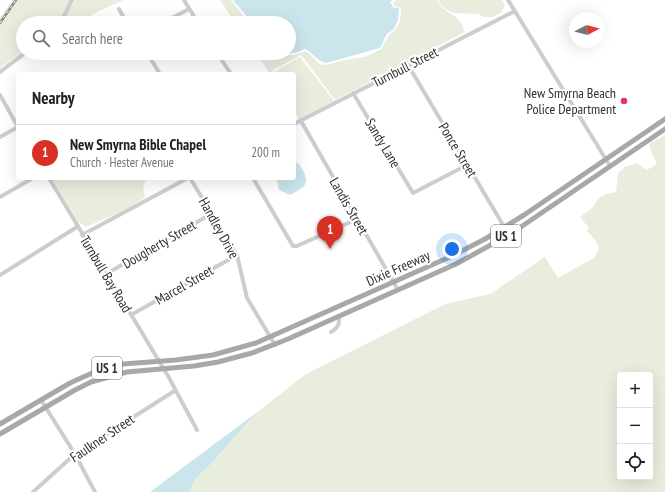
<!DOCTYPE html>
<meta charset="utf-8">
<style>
body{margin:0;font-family:"PT Sans Narrow",sans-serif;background:#f6f6f6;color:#202124}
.controls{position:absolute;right:12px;bottom:12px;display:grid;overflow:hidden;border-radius:4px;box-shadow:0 4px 16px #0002}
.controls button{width:36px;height:36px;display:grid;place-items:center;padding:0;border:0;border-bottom:1px solid #e0e0e0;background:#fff;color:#202124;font:20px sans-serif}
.compass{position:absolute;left:569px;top:12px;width:36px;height:36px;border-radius:50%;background:#fff;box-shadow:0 4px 16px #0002;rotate:83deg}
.you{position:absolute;left:452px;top:249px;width:14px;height:14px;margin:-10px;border:3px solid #fff;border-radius:50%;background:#1a73e8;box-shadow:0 0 0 6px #1a73e833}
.badge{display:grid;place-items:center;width:26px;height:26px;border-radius:50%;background:#d93025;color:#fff;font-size:13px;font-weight:700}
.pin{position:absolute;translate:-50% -33px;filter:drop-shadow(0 1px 2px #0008)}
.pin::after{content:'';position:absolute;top:21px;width:14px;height:12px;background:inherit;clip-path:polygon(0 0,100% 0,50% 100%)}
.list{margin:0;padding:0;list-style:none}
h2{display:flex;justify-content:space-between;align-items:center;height:52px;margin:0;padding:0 16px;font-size:17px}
h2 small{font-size:13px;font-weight:400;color:#757577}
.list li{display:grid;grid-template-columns:26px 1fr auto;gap:12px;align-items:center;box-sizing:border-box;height:56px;padding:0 16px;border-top:1px solid #e0e0e0}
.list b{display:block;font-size:15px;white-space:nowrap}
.list p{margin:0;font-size:13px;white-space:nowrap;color:#757577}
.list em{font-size:13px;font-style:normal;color:#757577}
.icon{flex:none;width:22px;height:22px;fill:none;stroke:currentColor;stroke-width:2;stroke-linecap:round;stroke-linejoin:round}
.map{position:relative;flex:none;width:665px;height:492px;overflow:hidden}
.search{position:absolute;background:#fff;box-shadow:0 4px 16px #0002;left:16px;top:16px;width:280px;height:44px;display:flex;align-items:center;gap:10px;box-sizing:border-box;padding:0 14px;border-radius:22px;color:#757577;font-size:15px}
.panel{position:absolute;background:#fff;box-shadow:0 4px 16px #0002;left:16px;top:72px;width:280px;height:108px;border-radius:4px}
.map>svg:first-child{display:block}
.green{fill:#e8edde;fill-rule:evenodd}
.water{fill:#cbe5ec}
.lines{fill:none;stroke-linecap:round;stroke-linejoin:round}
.minor{stroke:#cdcdcd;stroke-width:4}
.major{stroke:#a8a8a8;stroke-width:5}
.rail-casing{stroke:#858585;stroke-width:2.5}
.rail{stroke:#fff;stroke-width:1;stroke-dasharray:3;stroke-linecap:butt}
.poi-dot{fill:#e33660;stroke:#fff;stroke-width:1.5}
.labels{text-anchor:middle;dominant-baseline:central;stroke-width:4;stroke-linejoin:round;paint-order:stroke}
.shield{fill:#fff;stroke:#6e6e6e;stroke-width:1}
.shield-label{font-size:13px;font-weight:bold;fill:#303030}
.street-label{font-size:14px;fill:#303030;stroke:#fff}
.poi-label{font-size:14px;fill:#303030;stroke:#fff;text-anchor:end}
</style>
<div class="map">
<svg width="665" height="492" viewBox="0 0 665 492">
<rect width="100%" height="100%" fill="#fff"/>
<!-- green -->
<path class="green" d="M12,0H70L62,15L56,23H23V52L0,68V18Z
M75,0H124L99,11L78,23H62Z
M220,0H231L249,23H235Z
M396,0H502L505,5L501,13L493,17H483L479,14L453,13L443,7L438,0V2C448,17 458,11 465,32L335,100L301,55L273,70L272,72L273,74H270L256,53C272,53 289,60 305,51L310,54L319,64L326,65L344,60L365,57L381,49L389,35L396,29L400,21L401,8L395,7L393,3Z
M300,57L334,101L299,120L294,110V74H275L274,72Z
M665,135V492H190L195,479L210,465L256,413L306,374L445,304L490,294L545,257L558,278L594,258L599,248L596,241L587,231L589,228L580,217L592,208L598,199L606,194L616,192L618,173L625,167L637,163L647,170L657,164L651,151L649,144ZM620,375H650V477H620Z
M52,178H147L143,186L145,197C127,211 106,218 86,227L78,222Z"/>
<!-- water -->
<path class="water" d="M233,0H393L390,2L394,8H399L398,20L394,29L387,34L380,48L326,63C317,61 313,53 305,49C296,54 284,55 274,53H289V23H252Z
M294,163H298C311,181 309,186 290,195L279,190L277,178H294Z
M256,413L210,465L195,479L190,492H150Z"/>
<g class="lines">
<!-- minor -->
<path class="minor" d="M184,0L198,23
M508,0L610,166
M119,9L127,23
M59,23L64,16L72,0
M162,23L189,9
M147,53L160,74
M217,53L231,74
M408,65L509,235
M0,72L25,53
M353,93L413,193L467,165
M0,95L18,127
M301,121L398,290
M294,124L515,11
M0,137L18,127
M49,178L168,376L197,430
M190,178L237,255L247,298L275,345
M253,178L293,246H297L357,219
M0,197L33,178
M82,235L188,178
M106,274L213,213
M0,275L77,227
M131,315L237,255
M331,332C339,327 339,325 339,316
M41,400L75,454L95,492
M33,492L75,454L176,390"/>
<!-- major -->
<path class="major" d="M0,424L70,383L90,374L123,364L176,360L213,355L256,343L452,256L485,239L524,215L665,119
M0,434L75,390L91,382L127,372L194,366L218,362L252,353L288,339L456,264L509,235L665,129"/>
<defs>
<path id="rail" d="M0,23L16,0"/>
</defs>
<!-- rail casing -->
<use href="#rail" class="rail-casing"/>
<!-- rail -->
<use href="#rail" class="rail"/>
</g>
<!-- markers -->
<circle class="poi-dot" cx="624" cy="101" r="4"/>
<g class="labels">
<!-- shield labels -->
<g class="shield">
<rect x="491" y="225" width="30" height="22" rx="3"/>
<rect x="92" y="357" width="30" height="22" rx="3"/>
</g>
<g class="shield-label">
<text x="506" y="236">US 1</text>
<text x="107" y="368">US 1</text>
</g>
<!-- street labels -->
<g class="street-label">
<text transform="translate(405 67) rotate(-27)">Turnbull Street</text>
<text transform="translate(383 143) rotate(59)">Sandy Lane</text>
<text transform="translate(458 150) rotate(59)">Ponce Street</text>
<text transform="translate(349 206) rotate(60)">Landis Street</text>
<text transform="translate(219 228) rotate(61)">Handley Drive</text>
<text transform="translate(159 244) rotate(-30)">Dougherty Street</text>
<text transform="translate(398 268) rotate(-24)">Dixie Freeway</text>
<text transform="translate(106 274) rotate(59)">Turnbull Bay Road</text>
<text transform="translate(184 285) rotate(-30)">Marcel Street</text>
<text transform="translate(102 438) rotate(-34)">Faulkner Street</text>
</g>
<!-- poi labels -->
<g class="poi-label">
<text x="616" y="93">New Smyrna Beach<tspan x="616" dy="16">Police Department</tspan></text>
</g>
</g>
</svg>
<div class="controls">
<button>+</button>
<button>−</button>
<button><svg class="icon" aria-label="locate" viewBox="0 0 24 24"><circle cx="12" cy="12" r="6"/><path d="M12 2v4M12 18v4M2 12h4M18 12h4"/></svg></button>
</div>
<svg class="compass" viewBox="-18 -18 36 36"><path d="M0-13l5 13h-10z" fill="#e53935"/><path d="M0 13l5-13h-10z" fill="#757577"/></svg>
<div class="you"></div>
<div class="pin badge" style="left:330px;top:249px">1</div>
<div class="search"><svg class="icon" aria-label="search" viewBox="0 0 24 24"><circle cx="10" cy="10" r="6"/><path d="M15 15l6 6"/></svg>Search here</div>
<section class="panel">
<h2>Nearby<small></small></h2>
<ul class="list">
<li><span class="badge">1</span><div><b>New Smyrna Bible Chapel</b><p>Church · Hester Avenue</p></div><em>200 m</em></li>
</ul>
</section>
</div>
